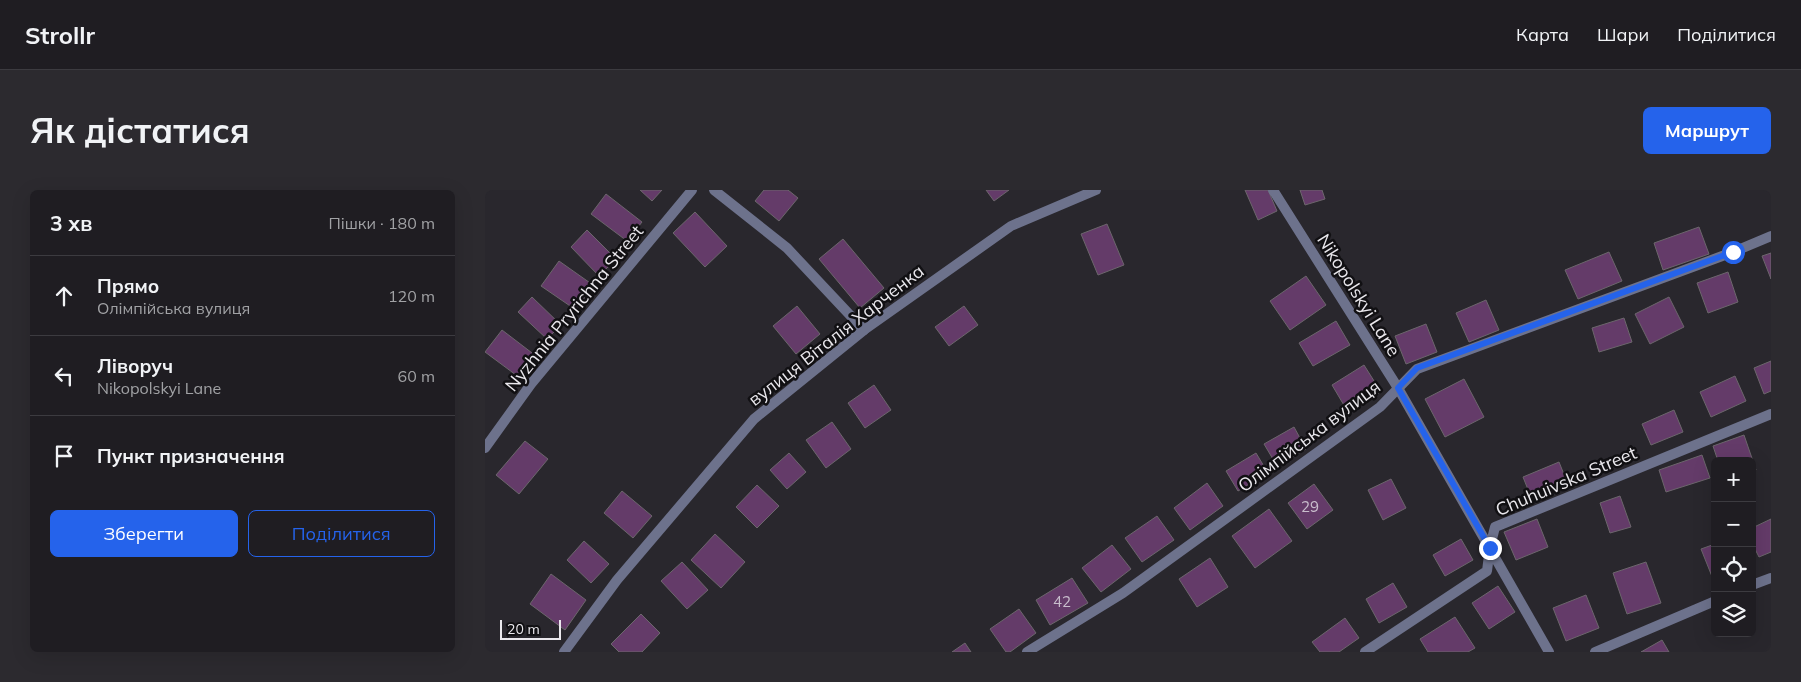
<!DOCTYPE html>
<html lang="uk">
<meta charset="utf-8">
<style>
body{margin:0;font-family:Mulish,sans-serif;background:#2c2a2f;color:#f1f3f6}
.controls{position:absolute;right:15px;bottom:15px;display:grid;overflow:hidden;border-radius:8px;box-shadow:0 5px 20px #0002}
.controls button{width:45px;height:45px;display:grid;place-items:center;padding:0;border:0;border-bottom:1px solid #3c3b40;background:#1f1d22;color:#f1f3f6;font:25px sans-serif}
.scale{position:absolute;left:15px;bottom:12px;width:61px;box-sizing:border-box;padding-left:5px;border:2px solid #eae8ed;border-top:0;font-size:14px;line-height:18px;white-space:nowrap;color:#eae8ed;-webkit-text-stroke:4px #111013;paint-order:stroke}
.stop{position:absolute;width:15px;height:15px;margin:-11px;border:4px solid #2563eb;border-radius:50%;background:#fff}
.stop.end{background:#2563eb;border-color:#fff;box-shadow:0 1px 5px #0008}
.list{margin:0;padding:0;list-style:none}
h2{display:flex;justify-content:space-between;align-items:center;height:65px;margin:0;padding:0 20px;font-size:21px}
h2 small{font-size:16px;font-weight:400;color:#a1a2a5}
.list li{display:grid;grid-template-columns:32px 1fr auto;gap:15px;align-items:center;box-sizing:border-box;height:80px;padding:0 20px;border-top:1px solid #3c3b40}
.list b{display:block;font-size:19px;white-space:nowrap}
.list p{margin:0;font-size:16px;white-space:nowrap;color:#a1a2a5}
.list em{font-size:16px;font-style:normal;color:#a1a2a5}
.actions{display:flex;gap:10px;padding:15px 20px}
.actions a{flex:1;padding:11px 0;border:1px solid #2563eb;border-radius:8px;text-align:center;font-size:18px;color:#2563eb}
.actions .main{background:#2563eb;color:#fff}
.icon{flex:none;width:28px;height:28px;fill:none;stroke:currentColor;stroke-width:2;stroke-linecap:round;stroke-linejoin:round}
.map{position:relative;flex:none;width:1286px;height:462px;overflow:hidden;border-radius:8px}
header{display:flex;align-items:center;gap:30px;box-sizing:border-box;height:70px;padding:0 25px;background:#1f1d22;border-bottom:1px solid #3c3b40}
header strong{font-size:24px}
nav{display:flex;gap:28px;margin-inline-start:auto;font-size:18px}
.intro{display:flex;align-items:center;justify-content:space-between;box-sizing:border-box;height:120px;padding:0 30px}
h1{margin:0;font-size:35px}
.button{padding:12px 22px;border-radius:8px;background:#2563eb;color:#fff;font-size:18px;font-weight:700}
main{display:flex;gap:30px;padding:0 30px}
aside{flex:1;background:#1f1d22;border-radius:8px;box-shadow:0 5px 20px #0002}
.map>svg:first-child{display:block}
.building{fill:#643b69;stroke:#6c666c}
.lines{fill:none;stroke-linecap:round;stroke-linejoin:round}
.minor{stroke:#6d728c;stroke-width:10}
.tertiary{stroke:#6d728c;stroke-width:10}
.route{stroke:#2563eb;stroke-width:6}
.labels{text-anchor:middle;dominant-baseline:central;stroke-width:5;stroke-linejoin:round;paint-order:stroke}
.number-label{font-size:15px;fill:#c8bdcc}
.street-label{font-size:18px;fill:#eae8ed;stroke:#111013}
</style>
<header>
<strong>Strollr</strong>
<nav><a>Карта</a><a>Шари</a><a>Поділитися</a></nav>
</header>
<div class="intro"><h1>Як дістатися</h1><a class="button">Маршрут</a></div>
<main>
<aside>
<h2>3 хв<small>Пішки · 180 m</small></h2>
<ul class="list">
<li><svg class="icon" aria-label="ahead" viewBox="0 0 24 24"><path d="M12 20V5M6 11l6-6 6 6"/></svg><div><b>Прямо</b><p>Олімпійська вулиця</p></div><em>120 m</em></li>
<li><svg class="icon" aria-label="left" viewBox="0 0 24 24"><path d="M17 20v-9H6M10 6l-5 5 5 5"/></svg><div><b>Ліворуч</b><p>Nikopolskyi Lane</p></div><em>60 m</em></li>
<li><svg class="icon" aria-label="arrive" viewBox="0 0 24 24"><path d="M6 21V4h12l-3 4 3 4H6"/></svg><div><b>Пункт призначення</b></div></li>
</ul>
<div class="actions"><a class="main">Зберегти</a><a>Поділитися</a></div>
</aside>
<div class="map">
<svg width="1286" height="462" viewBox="0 0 1286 462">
<rect width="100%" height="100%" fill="#29272d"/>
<!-- building -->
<path class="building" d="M155,0H177L167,11Z
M279,0H303L313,8L294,31L270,11Z
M501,0H524L509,11Z
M760,0H783L792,21L773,30Z
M815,0H837L840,9L820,15Z
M121,4L157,32L142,51L106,24Z
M210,22L242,56L220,77L188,43Z
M622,34L639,75L613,85L596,44Z
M1214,37L1224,64L1178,80L1169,53Z
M102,40L131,69L114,86L86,57Z
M358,49L399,98L375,118L334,69Z
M1124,62L1137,91L1093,109L1080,80Z
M1286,63V89L1277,66Z
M74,71L108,95L91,120L56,96Z
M1243,82L1253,112L1223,123L1212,93Z
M821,86L841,115L805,140L785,111Z
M47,107L76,135L62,149L33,122Z
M1184,107L1199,137L1165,154L1150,124Z
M1001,110L1014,140L984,152L971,123Z
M312,116L335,144L311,164L288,136Z
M479,116L493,135L464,156L450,137Z
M1139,128L1147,152L1114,162L1107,138Z
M851,131L865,155L828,176L814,153Z
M941,134L952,162L921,174L910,146Z
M17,140L51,166L35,188L0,162Z
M1286,171V201L1279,204L1269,178Z
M879,175L896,202L863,222L847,195Z
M1250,186L1261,211L1226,227L1215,202Z
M979,189L999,227L960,247L940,209Z
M389,195L406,220L380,238L363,213Z
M1189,220L1198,242L1166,255L1157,234Z
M347,232L366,259L341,278L321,250Z
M809,237L821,259L792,276L779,254Z
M1259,245L1271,280L1267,282V271H1233L1228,256Z
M40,251L63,269L34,304L11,285Z
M304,263L321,282L302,299L285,280Z
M771,263L783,283L753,301L741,281Z
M1217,265L1225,288L1181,302L1174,280Z
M1074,272L1082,292L1046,307L1038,287Z
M906,289L921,318L898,330L883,300Z
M722,293L738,316L705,340L689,318Z
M829,294L848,320L822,339L803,313Z
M272,295L294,316L272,338L251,317Z
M137,301L167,326L148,348L119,323Z
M1135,306L1146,337L1125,343L1115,313Z
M784,319L807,351L770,378L747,346Z
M672,326L689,350L657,372L640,348Z
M1052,329L1063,357L1031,370L1019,342Z
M1286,329V362L1274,367L1267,353V338Z
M230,344L260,372L236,398L206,370Z
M976,349L988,370L960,386L948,365Z
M99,351L124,374L106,393L82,370Z
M1230,354V388L1228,389L1216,359Z
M627,355L646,379L616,402L597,378Z
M725,368L743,397L712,417L694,389Z
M197,372L223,400L202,419L176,391Z
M1161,372L1176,413L1142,424L1128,383Z
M66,384L101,410L80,440L45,414Z
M587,388L603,413L565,435L551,410Z
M908,393L922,417L894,433L881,409Z
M1013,396L1030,422L1004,439L987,413Z
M1101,405L1114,438L1081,451L1068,418Z
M534,419L551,443L525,462H521L505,439Z
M156,424L175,443L157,462H134L126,454Z
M970,427L990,458L983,462H943L935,449Z
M860,428L874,448L854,462H835L827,452Z
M1177,450L1184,462H1156Z
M480,453L486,462H467Z"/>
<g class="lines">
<!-- minor -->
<path class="minor" d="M229,0L302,58L379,140
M788,0L913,198L1064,462
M0,258L46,194L207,0
M1267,395L1286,388
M542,462L638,403L895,217L932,179L1248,62L1286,46
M880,462L1002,381L1005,357L1010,337L1286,224
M1110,462L1230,411"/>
<!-- tertiary -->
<path class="tertiary" d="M79,462L132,390L269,229L379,140L526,36L611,0"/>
</g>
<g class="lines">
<!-- route -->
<path class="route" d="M1005,358L913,198L932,178L1248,62"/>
</g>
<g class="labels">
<!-- number labels -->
<g class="number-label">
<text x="825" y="316">29</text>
<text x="577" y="411">42</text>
</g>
<!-- street labels -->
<g class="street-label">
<text transform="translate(874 105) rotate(58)">Nikopolskyi Lane</text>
<text transform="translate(89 118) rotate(-51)">Nyzhnia Pryrichna Street</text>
<text transform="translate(351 145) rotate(-38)">вулиця Віталія Харченка</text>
<text transform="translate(824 246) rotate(-37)">Олімпійська вулиця</text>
<text transform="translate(1081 291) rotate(-23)">Chuhuivska Street</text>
</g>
</g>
</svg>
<div class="controls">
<button>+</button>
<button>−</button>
<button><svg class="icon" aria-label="locate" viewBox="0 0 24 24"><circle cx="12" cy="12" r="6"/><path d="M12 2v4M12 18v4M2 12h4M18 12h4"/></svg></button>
<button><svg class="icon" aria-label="layers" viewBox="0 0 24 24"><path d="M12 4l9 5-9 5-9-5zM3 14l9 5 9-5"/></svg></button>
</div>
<div class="scale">20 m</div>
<div class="stop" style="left:1248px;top:62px"></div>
<div class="stop end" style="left:1005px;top:358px"></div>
</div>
</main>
